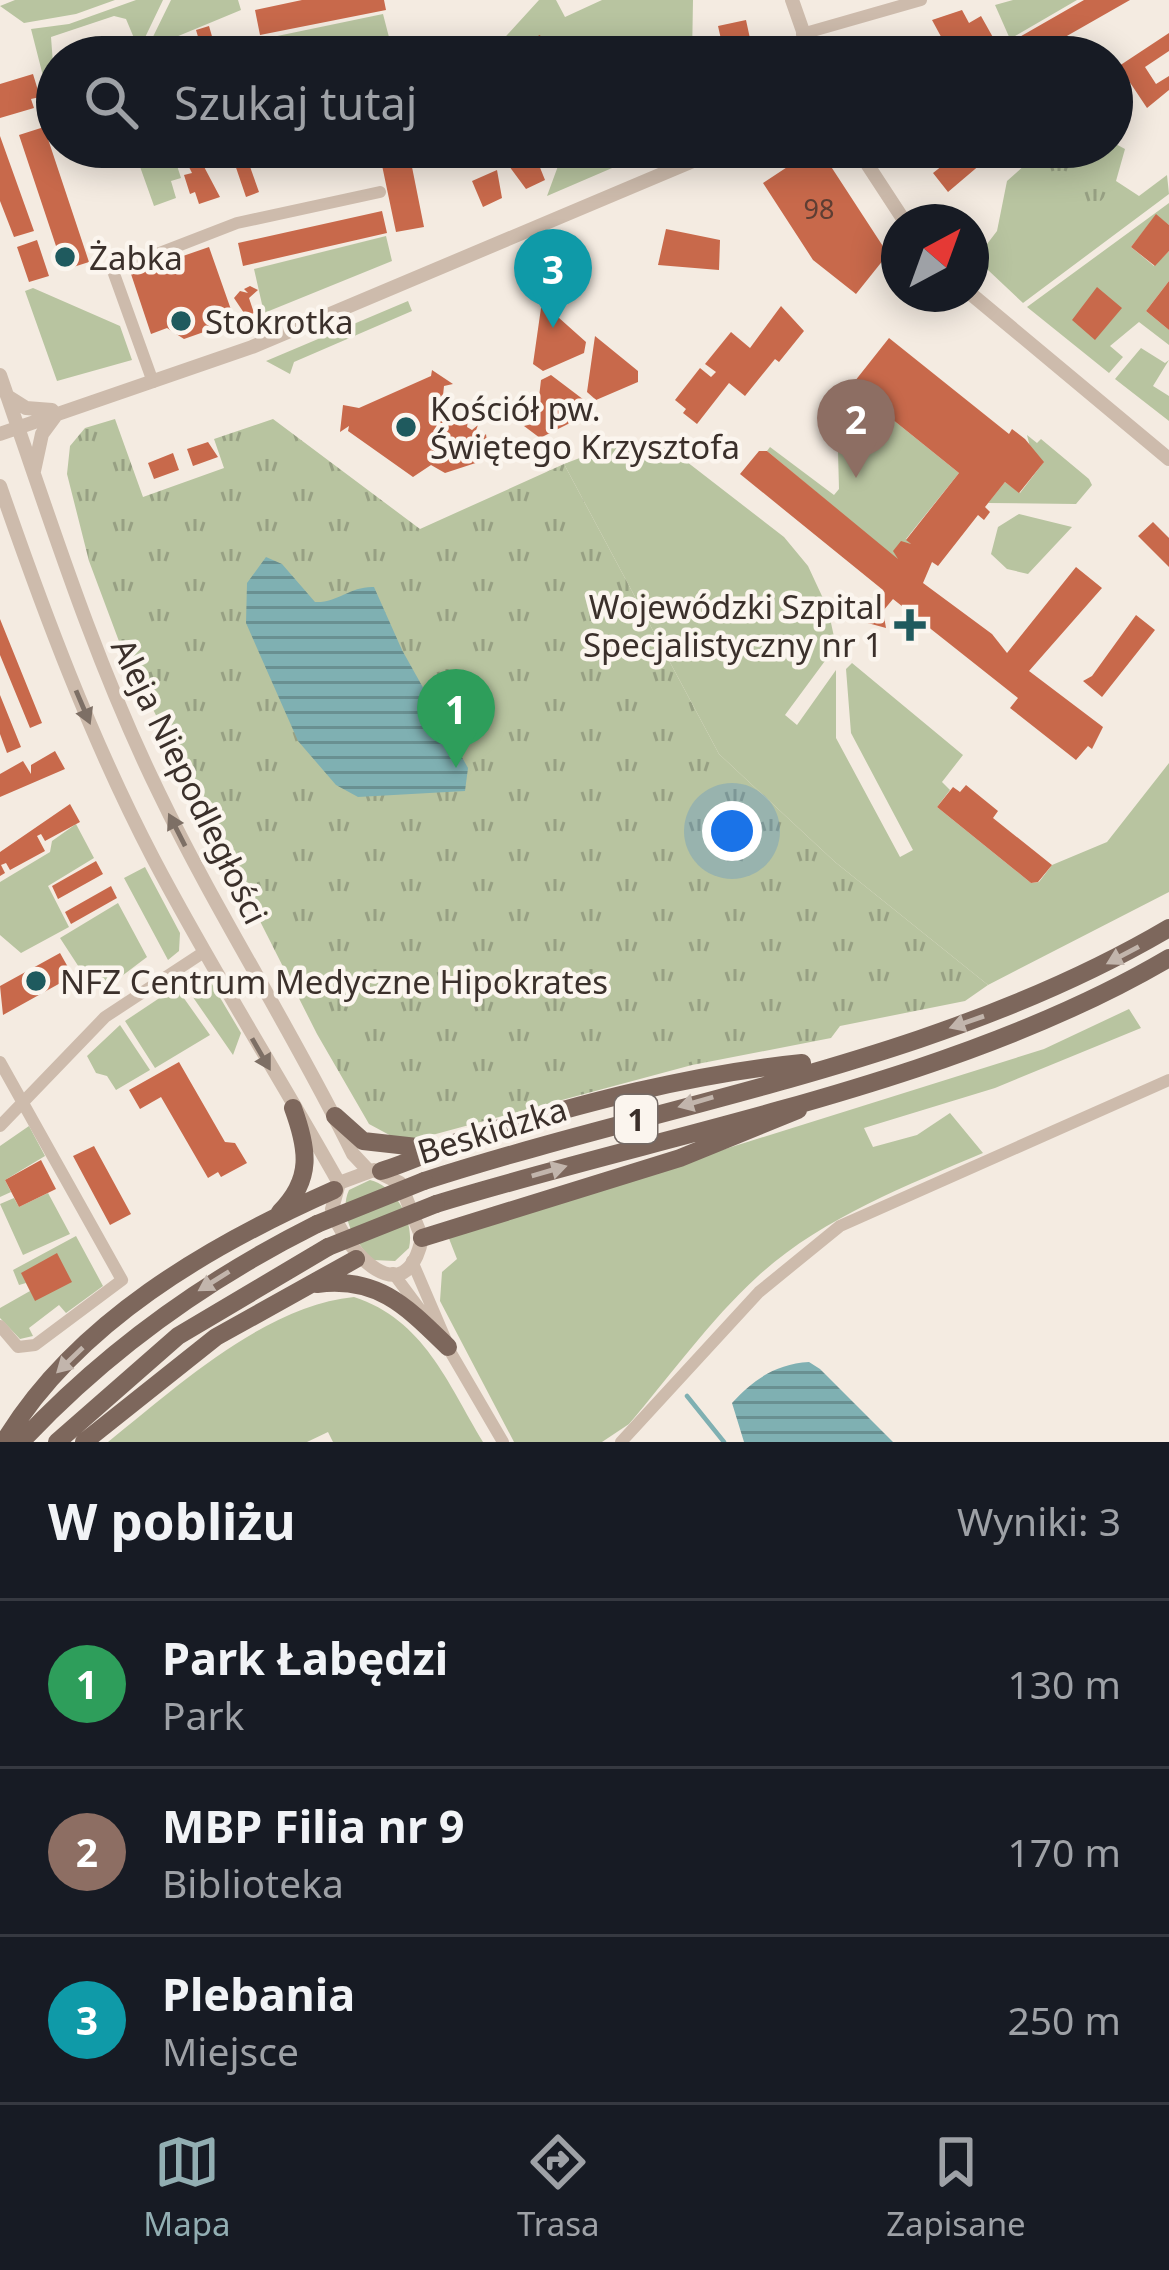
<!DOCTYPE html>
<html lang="pl">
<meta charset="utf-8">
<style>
body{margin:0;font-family:"Noto Sans",sans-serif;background:#20242c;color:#f1f3f6}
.compass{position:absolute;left:881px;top:204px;width:108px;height:108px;border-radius:50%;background:#171b24;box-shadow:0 6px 30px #0003;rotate:41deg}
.you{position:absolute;left:732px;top:831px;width:42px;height:42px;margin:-30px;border:9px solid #fff;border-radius:50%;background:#1a73e8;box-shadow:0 0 0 18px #1a73e833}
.badge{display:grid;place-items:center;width:78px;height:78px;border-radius:50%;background:#92aeb2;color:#fff;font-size:39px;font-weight:700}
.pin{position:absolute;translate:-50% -99px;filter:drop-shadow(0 3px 6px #0008)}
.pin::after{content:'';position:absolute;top:63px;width:42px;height:36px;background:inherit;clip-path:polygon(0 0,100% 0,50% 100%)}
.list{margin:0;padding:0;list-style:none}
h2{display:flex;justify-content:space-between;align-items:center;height:156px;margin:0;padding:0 48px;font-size:51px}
h2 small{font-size:39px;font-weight:400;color:#9ea1a6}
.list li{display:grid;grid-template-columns:78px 1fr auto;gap:36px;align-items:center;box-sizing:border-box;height:168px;padding:0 48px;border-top:3px solid #363941}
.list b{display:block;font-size:45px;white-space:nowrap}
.list p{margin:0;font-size:39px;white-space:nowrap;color:#9ea1a6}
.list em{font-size:39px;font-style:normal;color:#9ea1a6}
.icon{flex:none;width:66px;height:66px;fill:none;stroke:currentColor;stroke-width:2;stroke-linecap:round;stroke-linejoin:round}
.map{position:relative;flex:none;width:1169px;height:1442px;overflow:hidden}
.search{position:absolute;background:#171b24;box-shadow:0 6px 30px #0003;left:36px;right:36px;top:36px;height:132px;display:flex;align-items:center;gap:30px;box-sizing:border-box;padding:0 42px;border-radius:66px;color:#9ea1a6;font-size:45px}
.sheet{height:660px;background:#171b24}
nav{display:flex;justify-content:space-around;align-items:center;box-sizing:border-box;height:168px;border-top:3px solid #363941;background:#171b24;font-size:33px;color:#9ea1a6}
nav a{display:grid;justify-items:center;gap:6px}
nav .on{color:#92aeb2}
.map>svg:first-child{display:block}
.green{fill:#b8c4a0}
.park{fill:url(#park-tufts)}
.water{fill:url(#water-rules)}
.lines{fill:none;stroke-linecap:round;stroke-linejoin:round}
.stream{stroke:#7fb0b2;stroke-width:4.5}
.building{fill:#c8694b}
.minor{stroke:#cdbbac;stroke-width:12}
.tertiary{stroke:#cdbbac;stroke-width:14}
.primary{stroke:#7d675c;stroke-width:18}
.primary-bridge{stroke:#7d675c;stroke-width:18}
.oneway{fill:#7d6f65}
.oneway2{fill:#c2b5ac}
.poi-dot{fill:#1f5a5e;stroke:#fbf5ee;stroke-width:4.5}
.labels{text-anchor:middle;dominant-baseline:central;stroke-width:9;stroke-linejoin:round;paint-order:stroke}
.number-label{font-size:27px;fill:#5e3e33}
.shield{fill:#fbf5ee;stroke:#756b66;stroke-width:3}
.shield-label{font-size:30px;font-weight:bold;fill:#3b302b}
.poi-label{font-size:33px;fill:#3b302b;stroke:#fbf5ee;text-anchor:start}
.street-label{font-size:33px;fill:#3b302b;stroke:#fbf5ee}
</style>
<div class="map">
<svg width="1169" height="1442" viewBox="0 0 1169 1442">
<defs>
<pattern id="park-tufts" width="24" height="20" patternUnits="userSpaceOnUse" patternTransform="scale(3)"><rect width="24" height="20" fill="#b8c4a0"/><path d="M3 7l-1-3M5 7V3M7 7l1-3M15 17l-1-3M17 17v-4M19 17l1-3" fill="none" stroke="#97a083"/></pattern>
<pattern id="water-rules" width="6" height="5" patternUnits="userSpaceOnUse" patternTransform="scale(3)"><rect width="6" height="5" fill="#7fb0b2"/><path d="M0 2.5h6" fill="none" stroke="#699091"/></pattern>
</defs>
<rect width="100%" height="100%" fill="#f4ebe1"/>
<!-- green -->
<path class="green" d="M15,0H115L76,14L24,23L0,6Z
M136,0H163L139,50L126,19L114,16L51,37L54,77L44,80L31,29L69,24Z
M171,0H238L241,10L147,49Z
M539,0H556L565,17L602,0H693L692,57H681L679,50L662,57H487Z
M1013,0H1077L1010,39L995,5Z
M383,14L391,45L383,47L378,36L262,57L258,40Z
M1112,142L1125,149L1116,181L1139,196L1167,175L1169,194L1023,303L971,254V242L984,248L997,231L1007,181L1045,147H1112Z
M133,147H171L181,178L171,181L176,198L154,206Z
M565,147H661L547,196Z
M1169,203V225L1156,215L1131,247L1154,266L1169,251V281L1146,311L1169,330V345L1139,322L1110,346L1123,357L1109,373L1027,307Z
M386,236L392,261L264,313L254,269Z
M33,288L120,326L132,360L57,381L25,291Z
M408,301L412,311L294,362L290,374L266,361Z
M1141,348L1165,363L1169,360L1153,386L1169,396V421L1115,379Z
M851,386L959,473L906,539L911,544L901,563L767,451L770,447L834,495L839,489L837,414Z
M1027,435L1037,443L1041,439L1089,479L1092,485L1076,504L988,503L1005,482L1020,493L1043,463L1031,451Z
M619,443L669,448L784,537L808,566L828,609L836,646L785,715L797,725L836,670V738L900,857L913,850L851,733L846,669L852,663L963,755L942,782L950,790L937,807L1031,883L1039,882L1052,865L1107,842L1169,763V892L988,985L835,862L719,754L564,464Z
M1019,514L1072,527L1028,574L1007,569L991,554L998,527Z
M76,824L94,858L48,886L69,927L21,953L0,935V882L50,852L52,841Z
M145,867L180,933L179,951L168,960L124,878Z
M118,903L147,957L110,985L88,981L60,938Z
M193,974L209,979L241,1033L233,1055L179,977Z
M176,987L210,1035L155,1068L125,1021Z
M1129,1009L1141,1028L995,1088L864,1128L873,1147L917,1135L950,1113L983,1153C905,1186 820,1219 757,1277C710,1320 670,1376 629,1424L602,1442H514L440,1301L442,1272L457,1259L448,1236L1044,1049Z
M120,1025L150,1070L116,1090L107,1076L96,1073L87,1056Z
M29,1126L45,1156L5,1180L11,1192L0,1197V1146Z
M370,1180C396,1186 415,1222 409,1248L395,1261L373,1260C355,1243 338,1214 349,1190Z
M48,1193L70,1234L23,1255L0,1204L14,1198L19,1207Z
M76,1236L103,1286L66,1313L59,1305L29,1328L33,1336L20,1339L0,1318V1308L30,1291L26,1283L19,1285L13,1270Z
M354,1297C424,1320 447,1382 483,1442H333L328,1432L307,1442H108C175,1388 266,1305 354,1297Z"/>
<!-- park -->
<path class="park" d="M1060,150L1109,191L1084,222L1034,181Z
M115,419L143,497L224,468L214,439L273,419L420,529L564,464L719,754L835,862L988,985L965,1001L840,1026L831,1038L692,1065L421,1138H395L369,1124L317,1034L120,644L89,561L67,474L70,446L85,428Z"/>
<!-- water -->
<path class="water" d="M266,557L282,564L315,602C338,603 350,586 374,587L402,650L468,768L465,791L358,797L336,785L298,741L246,623L247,583Z
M809,1362L820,1369L893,1442H744L732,1403C754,1379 776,1364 809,1362Z"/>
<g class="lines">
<!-- stream -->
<path class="stream" d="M687,1396L724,1442"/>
</g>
<!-- building -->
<path class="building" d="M302,0H384L386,10L260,35L255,10Z
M1084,0H1130L1030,57H1019L1011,42Z
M962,10L969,23L981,16L1004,57H952L932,20Z
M746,20L754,57H725L718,26Z
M209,26L218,57H204L196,30Z
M1169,33V51L1145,67L1156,84L1169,76V90L1147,108L1119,66Z
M540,35L550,57H505L503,52Z
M33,74L40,97L31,99L34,108L0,118V84Z
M44,127L89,262L64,270L19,135Z
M0,136L34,231L14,237L0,201Z
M179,147H213L203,151L206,159L201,161L220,197L199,204L195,192L190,194L184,175L192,173Z
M229,147H243L259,192L246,197Z
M408,147L424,227L396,232L379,151Z
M966,147H1001L948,192L933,173Z
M810,152L830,165L888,254L856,294L813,260L763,183Z
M535,155L545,180L526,189L509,166Z
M497,170L502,198L483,207L472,181Z
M382,211L387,233L243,266L238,243Z
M1156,214L1169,225V251L1155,266L1131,247Z
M666,229L720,240L719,270L658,265Z
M37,240L49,276L29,282L17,247Z
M209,247L235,321L184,339L167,328L151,334L131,274Z
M1169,281V330L1146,311Z
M250,286L258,290L249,298L254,313L246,316L234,298L240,291L248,293L244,289Z
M1097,287L1122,308L1095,340L1072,320Z
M781,306L804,331L779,362L775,359L745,396L729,383L697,424L683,413L686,409L675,400L700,368L711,377L716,372L705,364L731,332L750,348Z
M541,308L549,309L586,342L584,353L543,371L533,364Z
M595,336L638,371V382L596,400L587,392Z
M889,338L1009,434L1012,429L1025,439L1044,462L1019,493L1005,482L985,507L990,512L984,520L978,515L938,566L932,562L923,583L992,634L1007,653L1076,567L1102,588L1029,671L1103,727L1092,749L1088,746L1076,760L1010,708L1018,698L893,599L883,611L886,628L864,622L857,603L873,602L883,590L740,474L759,451H767L898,559L893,551L901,541L911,544L906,540L959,473L851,386Z
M432,370L453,384L444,386L442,405L453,416L458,409L457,420L465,413L459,426L469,415L467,427L472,430L478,425L475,433L482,438L486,434L487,442L497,438L501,446L494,457L445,473L431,465L413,477L348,431L349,426L340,432L343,405L359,408L431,376Z
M551,375L588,403V414L540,438L524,426L536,423L541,380Z
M208,442L218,457L193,466L187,449Z
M173,453L179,470L154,479L148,463Z
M1153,522L1169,538V567L1138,536Z
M1136,615L1155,630L1102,697L1083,681L1092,676Z
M0,619L42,723L30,728L0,655Z
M0,695L21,747L7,753L0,734Z
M55,751L65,769L0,797V774L23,761L31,774V765Z
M966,785L998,811L993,818L1052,865L1038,882L1031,883L937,807L953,787L960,792Z
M70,804L80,822L45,841L41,834L37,836L45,851L10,870L6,863L1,865L5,873L0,876V852Z
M96,861L103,874L58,899L52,886Z
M111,886L117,898L71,924L65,912Z
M60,953L73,976L3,1015L0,986Z
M179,1062L225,1142L235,1143L247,1163L221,1177L218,1172L208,1178L161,1097L140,1109L129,1090Z
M94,1146L131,1214L110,1225L73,1156Z
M41,1160L56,1189L19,1207L5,1180Z
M57,1253L72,1282L35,1301L21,1273Z"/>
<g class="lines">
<!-- minor -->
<path class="minor" d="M802,34L921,0
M153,382L113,271L237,223L380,192
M0,1062L122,1280L35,1345L18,1347L0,1326
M0,1126L105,1017L204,952
M412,1261L448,1345
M393,1273L428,1320
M444,1341L503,1442
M621,1442L759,1292L840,1226L1169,1080"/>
<!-- tertiary -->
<path class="tertiary" d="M792,0L812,57
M856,147L905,222
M971,294L1169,459
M0,375C49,516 93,658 159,793C218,916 293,1031 353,1154L368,1170
M7,396L26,408L52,410
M0,434L252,347L726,147
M34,471L42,434L56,415
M0,486C44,613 91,739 153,858C211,969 278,1074 339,1183
M374,1170L400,1183L422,1238C406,1315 346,1254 332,1209L339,1183Z"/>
<!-- primary -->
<path class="primary" d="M335,1116L363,1141L426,1148
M381,1171C414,1161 444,1145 477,1135C583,1103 691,1074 802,1063
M424,1181C672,1101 942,1062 1169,928
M436,1204C674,1131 955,1084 1169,958
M280,1212C313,1179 308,1149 293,1108
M422,1238L680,1158L798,1110
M317,1284C378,1276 407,1307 448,1347
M4,1442C76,1322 210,1245 334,1190
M21,1442C106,1351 205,1280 317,1224
M57,1442L178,1336L328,1247
M84,1442L216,1337L356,1259"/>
<!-- primary-bridge -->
<path class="primary-bridge" d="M317,1224L424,1181
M328,1247L436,1204"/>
</g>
<!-- one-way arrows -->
<defs><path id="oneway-solid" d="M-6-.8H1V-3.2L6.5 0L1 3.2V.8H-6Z" transform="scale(3)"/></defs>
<g class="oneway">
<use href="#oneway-solid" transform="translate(83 707) rotate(67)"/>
<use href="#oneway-solid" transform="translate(177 830) rotate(-117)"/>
<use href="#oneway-solid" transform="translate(261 1054) rotate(60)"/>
</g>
<g class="oneway2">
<use href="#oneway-solid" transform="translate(1123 955) rotate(152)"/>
<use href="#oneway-solid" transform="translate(967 1022) rotate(161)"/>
<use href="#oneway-solid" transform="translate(696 1102) rotate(164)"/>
<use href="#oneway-solid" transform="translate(549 1171) rotate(-16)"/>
<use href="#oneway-solid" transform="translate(214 1281) rotate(148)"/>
<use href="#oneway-solid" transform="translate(70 1360) rotate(136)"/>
</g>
<!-- markers -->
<g class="poi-dot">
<circle cx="65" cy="257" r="12"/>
<circle cx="181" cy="321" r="12"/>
<circle cx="406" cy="427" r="12"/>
<path d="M904 607h12v12h12v12h-12v12h-12v-12h-12v-12h12z"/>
<circle cx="36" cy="981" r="12"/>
</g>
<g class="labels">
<!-- number labels -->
<g class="number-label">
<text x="819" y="208">98</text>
</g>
<!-- shield labels -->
<rect class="shield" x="615" y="1095" width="42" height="48" rx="9"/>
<g class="shield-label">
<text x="636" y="1119">1</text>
</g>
<!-- poi labels -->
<g class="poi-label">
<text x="89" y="257">Żabka</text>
<text x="205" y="321">Stokrotka</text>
<text x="430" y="408">Kościół pw.<tspan x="430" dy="38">Świętego Krzysztofa</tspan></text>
<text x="883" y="606" text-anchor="end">Wojewódzki Szpital<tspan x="883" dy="38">Specjalistyczny nr 1</tspan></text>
<text x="60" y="981">NFZ Centrum Medyczne Hipokrates</text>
</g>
<!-- street labels -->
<g class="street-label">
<text transform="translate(190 781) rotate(64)">Aleja Niepodległości</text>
<text transform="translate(492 1130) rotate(-17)">Beskidzka</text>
</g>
</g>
</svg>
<svg class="compass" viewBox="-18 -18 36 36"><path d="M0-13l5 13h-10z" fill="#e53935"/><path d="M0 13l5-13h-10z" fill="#9ea1a6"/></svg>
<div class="you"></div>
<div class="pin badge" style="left:456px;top:768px;background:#2e9e5b">1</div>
<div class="pin badge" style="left:856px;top:478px;background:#8d6e63">2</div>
<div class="pin badge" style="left:553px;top:328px;background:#0f9aa8">3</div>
<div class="search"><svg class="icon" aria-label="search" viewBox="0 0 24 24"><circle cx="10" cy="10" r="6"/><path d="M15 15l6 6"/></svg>Szukaj tutaj</div>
</div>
<section class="sheet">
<h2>W pobliżu<small>Wyniki: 3</small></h2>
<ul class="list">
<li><span class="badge" style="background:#2e9e5b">1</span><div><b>Park Łabędzi</b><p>Park</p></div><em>130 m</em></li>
<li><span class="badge" style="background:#8d6e63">2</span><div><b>MBP Filia nr 9</b><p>Biblioteka</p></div><em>170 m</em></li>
<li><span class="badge" style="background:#0f9aa8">3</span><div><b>Plebania</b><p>Miejsce</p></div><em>250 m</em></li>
</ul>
</section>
<nav>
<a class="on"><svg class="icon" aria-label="map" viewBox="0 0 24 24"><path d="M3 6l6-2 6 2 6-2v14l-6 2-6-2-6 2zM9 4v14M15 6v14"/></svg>Mapa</a>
<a><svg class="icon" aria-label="directions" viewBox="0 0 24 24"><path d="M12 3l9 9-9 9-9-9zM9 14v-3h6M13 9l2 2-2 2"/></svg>Trasa</a>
<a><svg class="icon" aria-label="saved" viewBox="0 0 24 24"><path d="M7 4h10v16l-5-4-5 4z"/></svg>Zapisane</a>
</nav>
